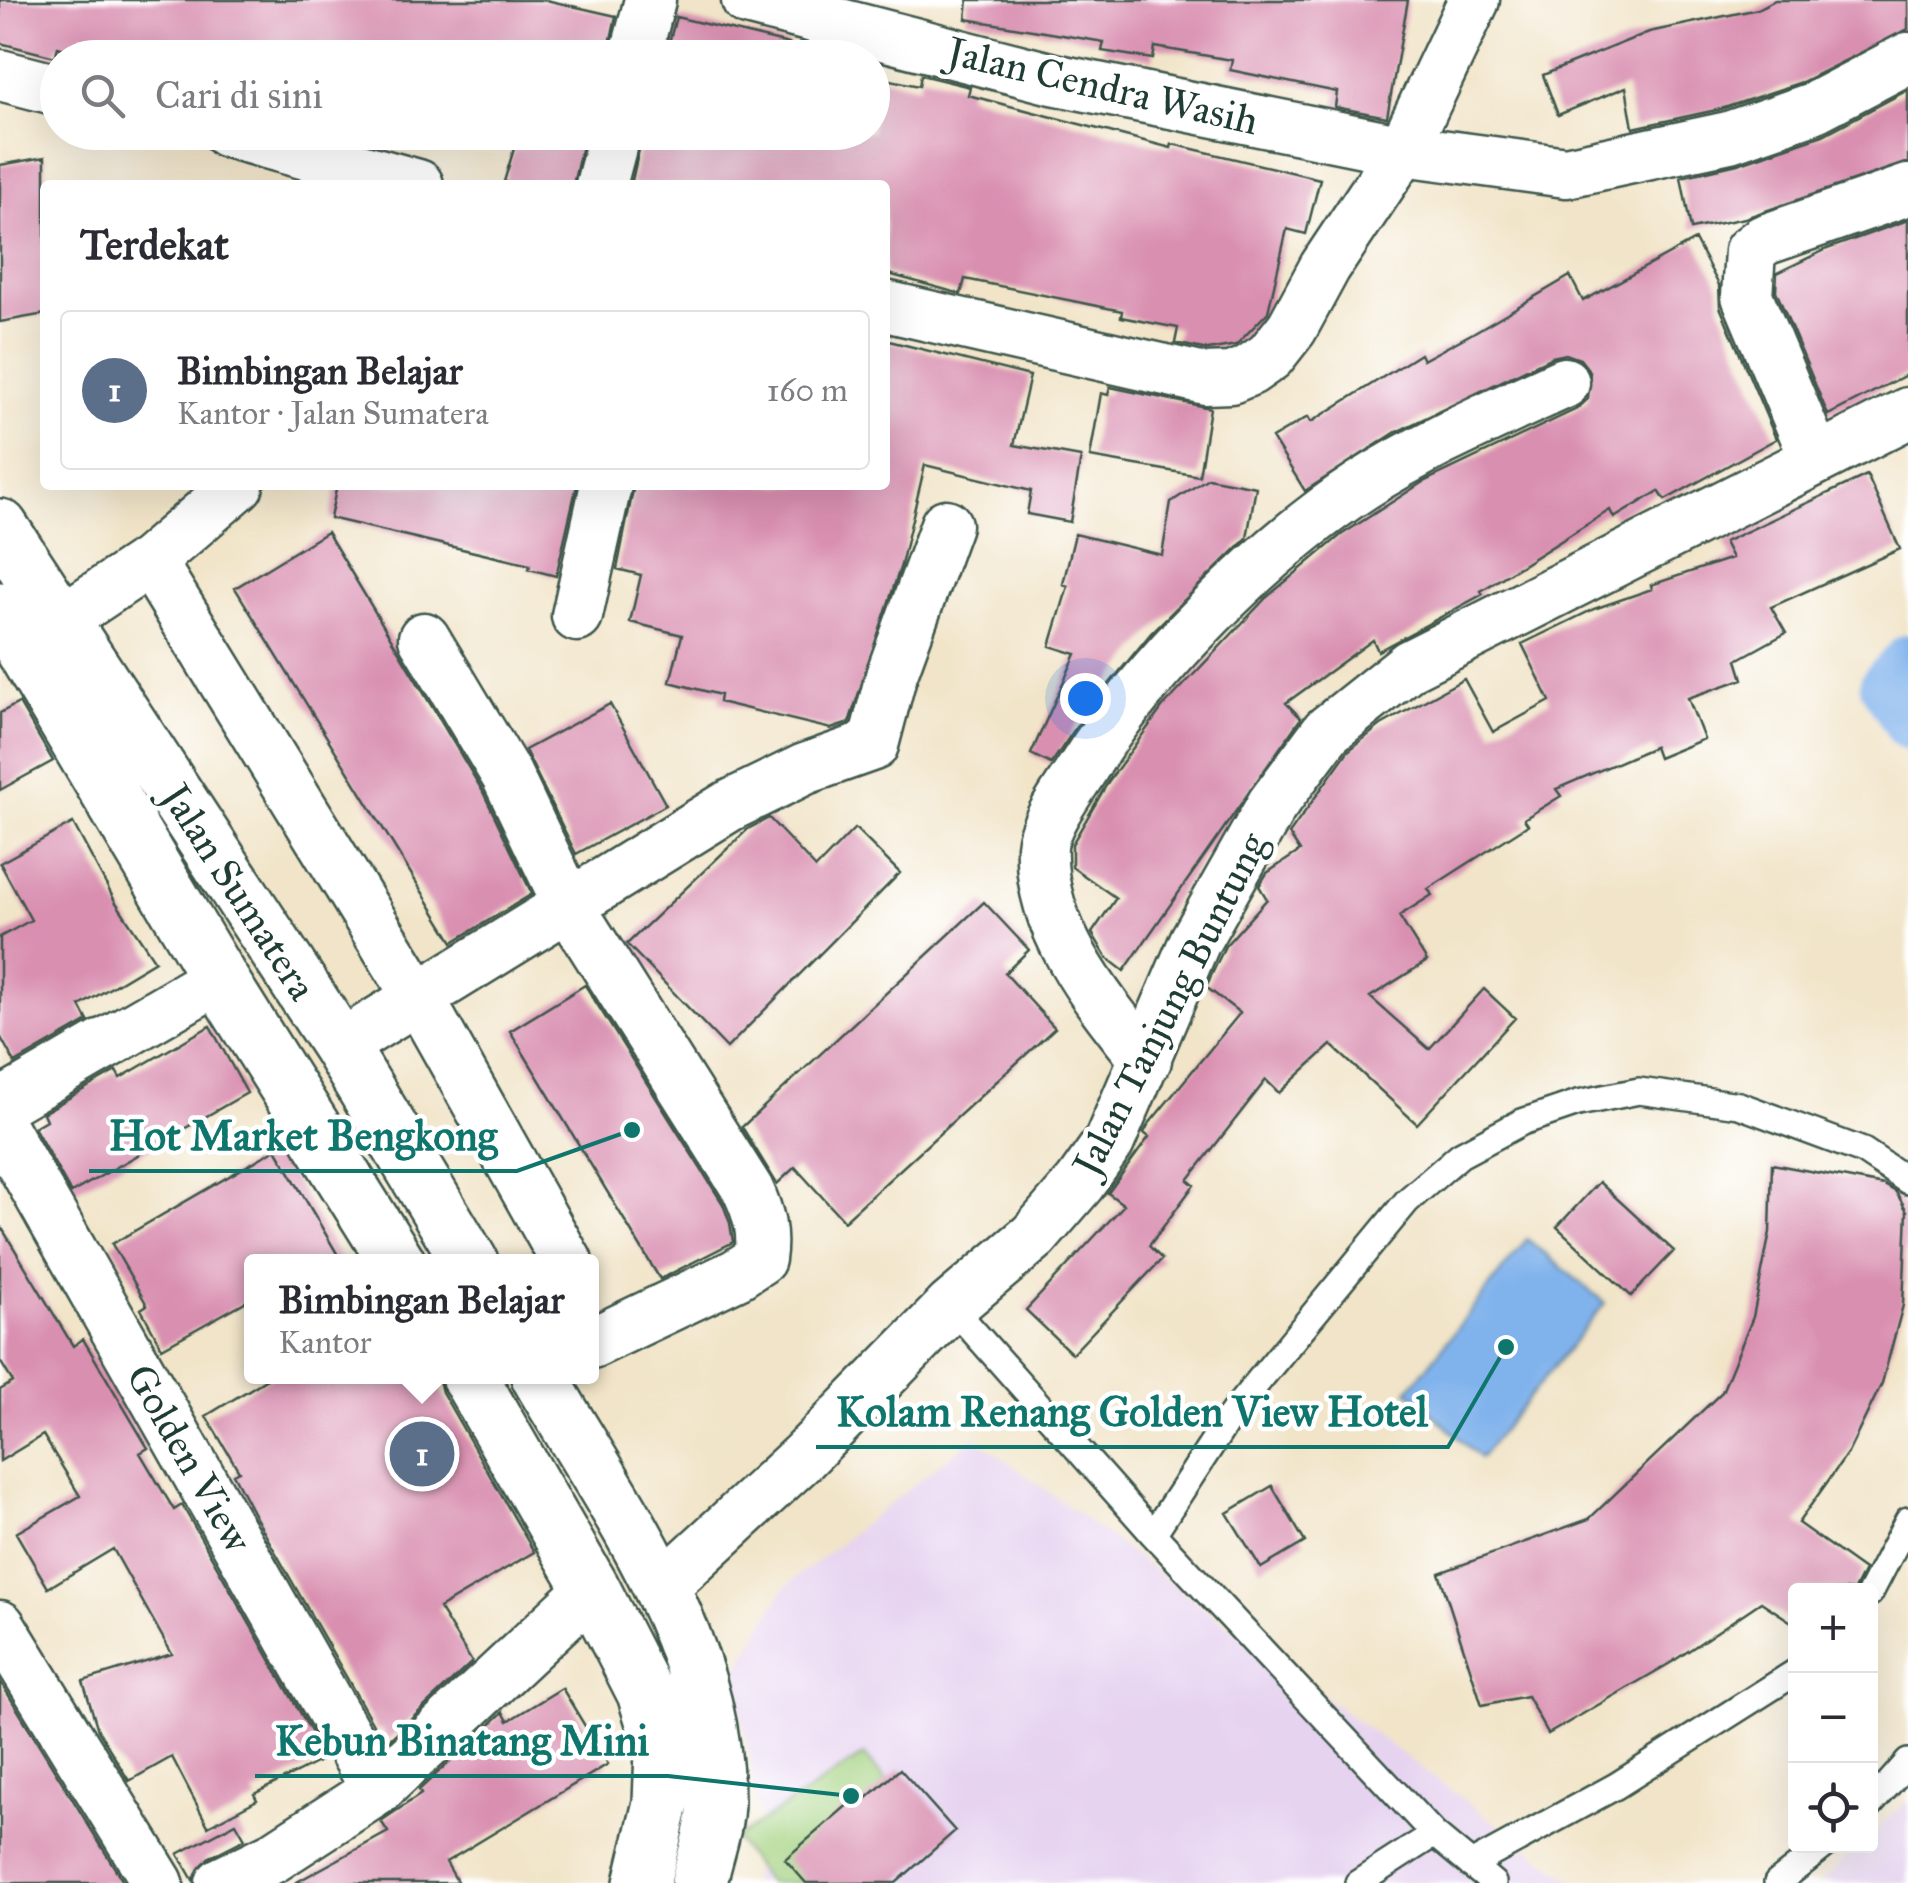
<!DOCTYPE html>
<html lang="id">
<meta charset="utf-8">
<style>
body{margin:0;font-family:"IM FELL Great Primer",serif;background:#f7f7f7;color:#2b2b33}
.controls{position:absolute;right:30px;bottom:30px;display:grid;overflow:hidden;border-radius:10px;box-shadow:0 10px 40px #0002}
.controls button{width:90px;height:90px;display:grid;place-items:center;padding:0;border:0;border-bottom:2px solid #e1e1e2;background:#fff;color:#2b2b33;font:50px sans-serif}
.you{position:absolute;left:1085px;top:698px;width:35px;height:35px;margin:-25px;border:8px solid #fff;border-radius:50%;background:#1a73e8;box-shadow:0 0 0 15px #1a73e833}
.badge{display:grid;place-items:center;width:65px;height:65px;border-radius:50%;background:#0b8043;color:#fff;font-size:32px;font-weight:700}
.pin{position:absolute;translate:-50% -50%;border:5px solid #fff;box-shadow:0 2px 10px #0006}
.popup{position:absolute;left:244px;top:1254px;width:355px;height:130px;box-sizing:border-box;display:grid;place-content:center;border-radius:10px;background:#fff;filter:drop-shadow(0 2px 8px #0005);font-size:32px;white-space:nowrap;color:#7c7c81}
.popup b{font-size:38px;color:#2b2b33}
.popup::after{content:'';position:absolute;left:50%;top:100%;margin-left:-20px;border:20px solid transparent;border-top-color:#fff}
.list{margin:0;padding:0;list-style:none}
h2{display:flex;justify-content:space-between;align-items:center;height:130px;margin:0;padding:0 40px;font-size:42px}
h2 small{font-size:32px;font-weight:400;color:#7c7c81}
.list li{display:grid;grid-template-columns:65px 1fr auto;gap:30px;align-items:center;box-sizing:border-box;height:160px;margin:0 20px 20px;padding:0 20px;border:2px solid #e1e1e2;border-radius:10px}
.list b{display:block;font-size:38px;white-space:nowrap}
.list p{margin:0;font-size:32px;white-space:nowrap;color:#7c7c81}
.list em{font-size:32px;font-style:normal;color:#7c7c81}
.icon{flex:none;width:55px;height:55px;fill:none;stroke:currentColor;stroke-width:2;stroke-linecap:round;stroke-linejoin:round}
.map{position:relative;flex:none;width:1908px;height:1883px;overflow:hidden}
.search{position:absolute;background:#fff;box-shadow:0 10px 40px #0002;left:40px;top:40px;width:850px;height:110px;display:flex;align-items:center;gap:25px;box-sizing:border-box;padding:0 35px;border-radius:55px;color:#7c7c81;font-size:38px}
.panel{position:absolute;background:#fff;box-shadow:0 10px 40px #0002;left:40px;top:180px;width:850px;height:310px;border-radius:10px}
.map>svg:first-child{display:block}
.built{fill:#e6d3f0}
.green{fill:#a3d17f;stroke:#61875a;stroke-width:2.5}
.water{fill:#80b2ec;stroke:#507890;stroke-width:2.5}
.lines{fill:none;stroke-linecap:round;stroke-linejoin:round}
.canal{stroke:#80b2ec;stroke-width:45}
.building{fill:#d98fb0}
.service-casing{stroke:#3e564a;stroke-width:30}
.minor-casing{stroke:#3e564a;stroke-width:55}
.secondary-casing{stroke:#3e564a;stroke-width:60}
.service{stroke:#fff;stroke-width:25}
.minor{stroke:#fff;stroke-width:50}
.secondary{stroke:#fff;stroke-width:55}
.labels{text-anchor:middle;dominant-baseline:central;stroke-width:9;stroke-linejoin:round;paint-order:stroke}
.street-label{font-size:40px;fill:#1f3d34;stroke:#fff}
.leader{fill:none;stroke:#0f766e;stroke-width:4}
.callout-dot{fill:#0f766e;stroke:#fff;stroke-width:4}
.callout-label{font-size:42px;text-anchor:middle;font-weight:bold;fill:#0f766e;stroke:#fff;stroke-width:9;stroke-linejoin:round;paint-order:stroke}
</style>
<div class="map">
<svg width="1908" height="1883" viewBox="0 0 1908 1883">
<rect width="100%" height="100%" fill="#fff"/>
<filter id="ink" filterUnits="userSpaceOnUse"><feTurbulence type="fractalNoise" baseFrequency=".01" numOctaves="2"/><feDisplacementMap in="SourceGraphic" scale="20" xChannelSelector="R" yChannelSelector="G"/><feConvolveMatrix kernelMatrix="1 2 1 2 8 2 1 2 1" color-interpolation-filters="sRGB"/></filter>
<filter id="wash" filterUnits="userSpaceOnUse"><feTurbulence type="fractalNoise" baseFrequency=".0048" numOctaves="4" result="noise"/><feDisplacementMap in="SourceGraphic" scale="40" xChannelSelector="R" yChannelSelector="G"/><feGaussianBlur stdDeviation="2.25" result="paint"/><feColorMatrix in="noise" values="0 0 0 0 0 0 0 0 0 0 0 0 0 0 0 0 0 1.4 0 .05"/><feComposite in="paint" operator="in"/></filter>
<g filter="url(#wash)">
<rect width="100%" height="100%" fill="#f1e4c8"/>
<!-- built -->
<path class="built" d="M974,1437L1576,1883H750L763,1841L735,1673L786,1586Z
M1908,1800V1883H1820L1860,1846H1870L1871,1835Z"/>
<!-- green -->
<path class="green" d="M864,1755L936,1837L874,1883H768L735,1839Z"/>
<!-- water -->
<path class="water" d="M1527,1239L1605,1303L1480,1458L1408,1391Z"/>
<g class="lines">
<!-- canal -->
<path class="canal" d="M1908,657L1882,685L1908,727"/>
</g>
<g id="blocks">
<!-- building -->
<path class="building" d="M0,0H546L616,16L607,58H96L58,47L55,57L0,43Z
M968,0H1408L1387,117L1335,107L1337,92L1230,70L1232,60L1155,47L1153,59L1102,51L1104,42L966,19Z
M1775,0H1908V29L1802,82L1721,109L1633,128L1626,87L1558,115L1543,75L1649,32L1758,9Z
M676,17L789,44L787,58H665Z
M921,75L970,87L968,95L1171,148L1172,144L1320,179L1306,234L1287,229L1268,312L1236,345L1208,350L1175,343L1178,328L1121,317L1122,311L965,279L961,294L885,273V185H631L643,132H872V76L919,86Z
M1908,90V162L1745,218L1691,229L1681,177L1738,164L1823,135Z
M519,132H585L573,185H503Z
M45,157V314L0,322V165Z
M1908,220V374L1828,415L1776,291L1777,273L1827,249Z
M1695,240L1719,285L1720,307L1776,439L1665,500L1659,491L1614,518L1610,510L1481,591L1483,594L1378,651L1373,640L1286,703L1301,718L1124,971L1107,958L1092,933L1116,898L1072,867V844L1108,782L1162,708L1266,598L1341,535L1423,482L1577,409L1588,399L1590,372L1580,359L1566,354L1552,357L1396,432L1305,491L1272,438L1308,417L1311,422L1420,354L1423,360L1473,333L1570,276L1583,301Z
M885,340L1030,376L1014,445L1081,457L1070,522L1027,514L1031,491L925,465L901,565L849,723L831,729L719,702L720,695L670,682L682,635L630,622L641,575L617,569L634,485H885Z
M1110,387L1210,408L1199,476L1090,457L1101,393L1108,395Z
M1867,475L1900,549L1771,607L1786,633L1737,660L1743,679L1688,698L1704,739L1658,758L1654,747L1556,789L1561,796L1524,819L1528,825L1428,889L1432,895L1399,916L1427,961L1370,997L1429,1049L1484,989L1515,1018L1417,1124L1331,1045L1279,1093L1266,1080L1188,1180L1194,1185L1149,1246L1162,1259L1072,1354L1026,1310L1124,1205L1108,1193L1149,1137L1144,1133L1148,1125L1240,1013L1206,987L1225,946L1267,899L1259,886L1267,873L1300,851L1289,834L1348,751L1381,725L1464,679L1493,732L1550,701L1522,644L1594,609L1652,589L1651,585L1732,558L1724,542Z
M1208,478L1256,487L1247,538L1151,633L1087,711L1051,764L1031,754L1076,654L1050,646L1068,586L1063,584L1075,534L1162,555L1171,502Z
M337,485H577L556,576L529,569L530,565L330,518Z
M327,532L482,790L532,894L453,942L235,588Z
M19,703L53,761L0,790V713Z
M610,704L666,805L576,854L525,750Z
M769,818L816,868L855,828L900,873L727,1048L627,944L748,829Z
M73,823L115,901L155,961L80,1006L88,1021L15,1063L0,1036V937L31,920L0,863Z
M984,902L1029,950L1005,973L1055,1028L844,1221L795,1167L777,1184L742,1127Z
M585,985L723,1204L730,1223L733,1242L660,1279L510,1031Z
M210,1026L247,1093L71,1193L34,1127L46,1120L43,1113L116,1071L120,1078Z
M276,1149L342,1262H252V1298L162,1348L141,1309L147,1305L112,1244Z
M1772,1164L1884,1185L1896,1192L1907,1211L1903,1305L1882,1383L1848,1453L1798,1523L1864,1570L1854,1590H1796V1625L1761,1602L1672,1662L1548,1734L1527,1696L1482,1705L1439,1573L1589,1519L1722,1392L1753,1317L1770,1232Z
M1599,1182L1674,1251L1631,1296L1557,1227Z
M0,1225L73,1346L83,1339L148,1448L140,1453L174,1510L182,1505L326,1758L254,1794L257,1800L208,1826L172,1757L129,1781L98,1730L83,1681L172,1654L113,1549L48,1588L16,1533L80,1496L43,1435L0,1461V1390L13,1382L0,1361Z
M272,1376H438L442,1392L534,1552L439,1608L472,1662L388,1741L381,1729L377,1731L255,1516L233,1474L239,1471L206,1416Z
M1272,1486L1305,1542L1261,1568L1227,1513Z
M0,1681L124,1883H0Z
M562,1688L608,1764L446,1862L458,1883H295L388,1832L381,1821L421,1794L419,1790L503,1712L508,1721Z
M900,1769L955,1831L896,1883H806L785,1859L851,1802L856,1808Z
M236,1823L245,1839L208,1858L193,1880L178,1854Z"/>
</g>
</g>
<g filter="url(#ink)">
<use href="#blocks" fill-opacity="0" stroke="#3e564a" stroke-width="2.5"/>
<g class="lines">
<defs>
<path id="service" d="M951,1306L1153,1534L1434,1834L1493,1883
M1153,1534L1233,1412L1407,1201L1460,1155L1522,1122L1578,1103L1639,1091L1739,1105L1863,1151L1908,1181
M1870,1593L1908,1520
M1870,1805L1908,1762
M1471,1865L1616,1786L1796,1672
M1358,1883L1434,1834
M1777,1883L1824,1846"/>
<path id="minor" d="M747,0L1053,79L1403,150L1566,172L1729,137L1813,108L1908,58
M635,58L650,0
M0,75L58,90
M227,132L418,185
M601,185L615,132
M885,306L1205,379L1231,378L1250,370L1270,356L1292,328L1325,267L1403,150L1474,0
M1815,458L1747,296L1750,251L1764,240L1908,190
M150,561L418,997L567,1262
M577,616L606,485
M424,638L507,776L570,908L748,1190C759,1214 764,1233 760,1259L737,1274L592,1343
M26,644L150,561L238,485
M340,1046L729,806L805,769L873,745L891,676L946,525
M1146,1060C1098,1000 1038,928 1042,847C1044,821 1071,788 1084,766C1145,669 1264,549 1361,486C1424,445 1495,415 1564,383
M0,1105L219,978
M0,1125L377,1790
M662,1587L803,1457L951,1306L1034,1236L1080,1183L1109,1142L1195,941L1272,805L1327,731L1410,665L1908,413
M0,1626L158,1883
M221,1883L272,1858L377,1790L592,1589"/>
<path id="secondary" d="M0,527L340,1046L470,1262
M0,610L219,978L397,1262
M469,1376L592,1589L645,1693L663,1751L661,1803L642,1883
M539,1376C618,1512 715,1638 716,1801C716,1827 704,1857 699,1883"/>
</defs>
<!-- service casing -->
<use href="#service" class="service-casing"/>
<!-- minor casing -->
<use href="#minor" class="minor-casing"/>
<!-- secondary casing -->
<use href="#secondary" class="secondary-casing"/>
<!-- service -->
<use href="#service" class="service"/>
<!-- minor -->
<use href="#minor" class="minor"/>
<!-- secondary -->
<use href="#secondary" class="secondary"/>
</g>
</g>
<g class="labels">
<!-- street labels -->
<g class="street-label">
<text transform="translate(1103 86) rotate(13)">Jalan Cendra Wasih</text>
<text transform="translate(239 892) rotate(57)">Jalan Sumatera</text>
<text transform="translate(1170 1004) rotate(-63)">Jalan Tanjung Buntung</text>
<text transform="translate(189 1458) rotate(60)">Golden View</text>
</g>
</g>
<!-- callouts -->
<path class="leader" d="M632 1130L517 1171H89M1506 1347L1448 1447H816M851 1796L668 1776H255"/>
<g class="callout-dot">
<circle cx="632" cy="1130" r="10"/>
<circle cx="1506" cy="1347" r="10"/>
<circle cx="851" cy="1796" r="10"/>
</g>
<g class="callout-label">
<text x="303" y="1150">Hot Market Bengkong</text>
<text x="1132" y="1426">Kolam Renang Golden View Hotel</text>
<text x="462" y="1755">Kebun Binatang Mini</text>
</g>
</svg>
<div class="controls">
<button>+</button>
<button>−</button>
<button><svg class="icon" aria-label="locate" viewBox="0 0 24 24"><circle cx="12" cy="12" r="6"/><path d="M12 2v4M12 18v4M2 12h4M18 12h4"/></svg></button>
</div>
<div class="you"></div>
<div class="pin badge" style="left:422px;top:1454px;background:#5c6f8a">1</div>
<div class="popup"><b>Bimbingan Belajar</b>Kantor</div>
<div class="search"><svg class="icon" aria-label="search" viewBox="0 0 24 24"><circle cx="10" cy="10" r="6"/><path d="M15 15l6 6"/></svg>Cari di sini</div>
<section class="panel">
<h2>Terdekat<small></small></h2>
<ul class="list">
<li><span class="badge" style="background:#5c6f8a">1</span><div><b>Bimbingan Belajar</b><p>Kantor · Jalan Sumatera</p></div><em>160 m</em></li>
</ul>
</section>
</div>
